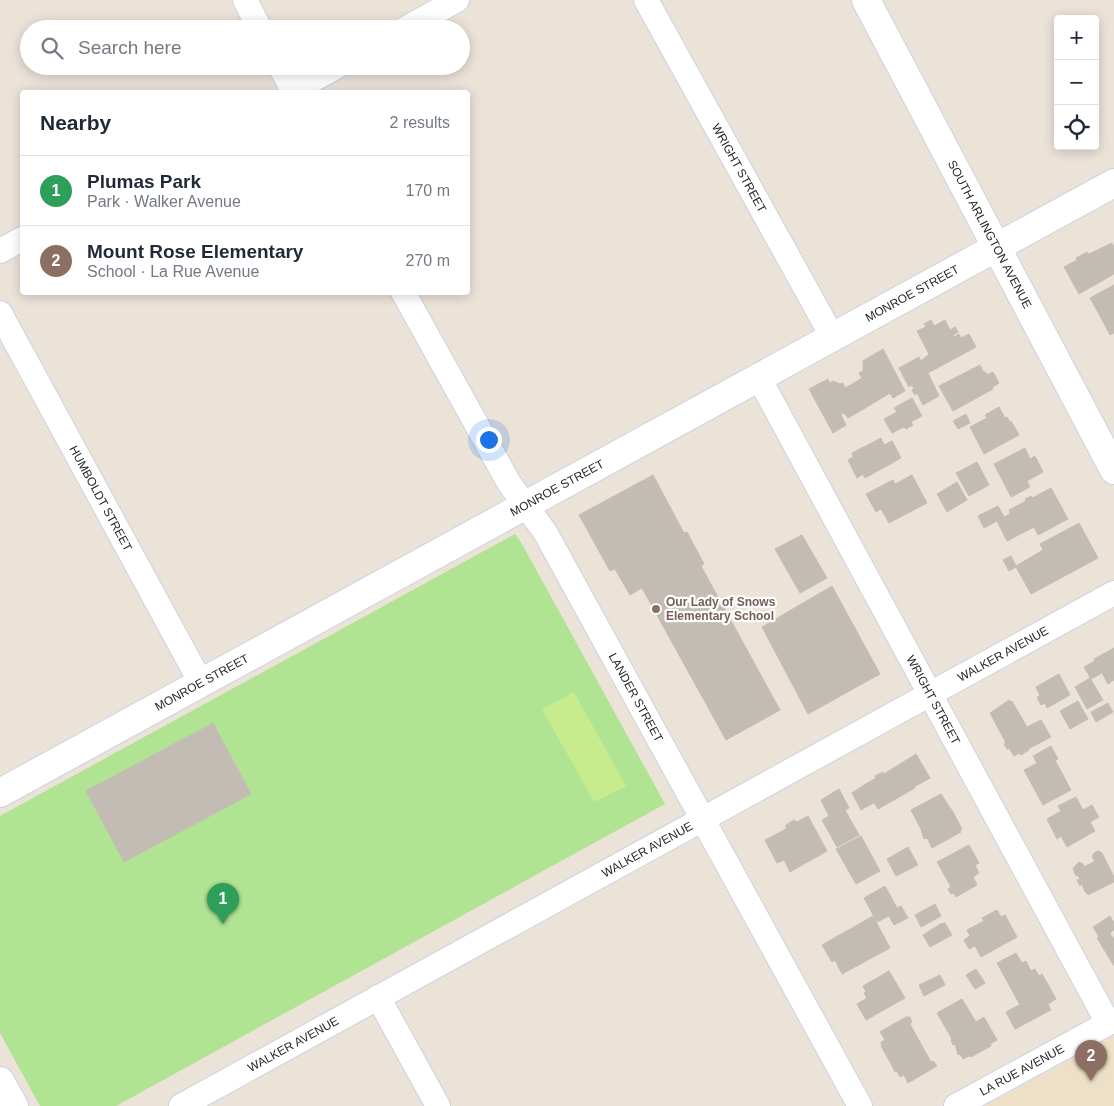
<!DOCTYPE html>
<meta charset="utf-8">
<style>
body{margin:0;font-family:Helvetica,sans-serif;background:#f6f6f7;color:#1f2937}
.controls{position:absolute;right:15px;top:15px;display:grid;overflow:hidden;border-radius:5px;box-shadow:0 2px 12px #0003}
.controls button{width:45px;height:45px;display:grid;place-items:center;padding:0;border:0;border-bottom:1px solid #e0e1e3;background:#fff;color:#1f2937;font:25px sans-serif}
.you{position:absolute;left:488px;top:439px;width:18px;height:18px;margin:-12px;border:4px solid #fff;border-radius:50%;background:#1a73e8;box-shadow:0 0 0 8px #1a73e833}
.badge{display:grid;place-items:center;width:32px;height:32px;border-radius:50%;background:#db2777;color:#fff;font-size:16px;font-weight:700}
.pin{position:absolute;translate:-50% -41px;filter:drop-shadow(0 1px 2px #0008)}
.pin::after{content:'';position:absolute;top:26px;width:18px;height:15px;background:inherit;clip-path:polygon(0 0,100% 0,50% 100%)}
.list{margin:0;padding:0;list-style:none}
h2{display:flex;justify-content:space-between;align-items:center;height:65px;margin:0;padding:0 20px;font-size:21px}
h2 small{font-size:16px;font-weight:400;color:#747a83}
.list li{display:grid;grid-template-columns:32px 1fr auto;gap:15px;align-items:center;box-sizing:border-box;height:70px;padding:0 20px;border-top:1px solid #e0e1e3}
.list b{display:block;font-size:19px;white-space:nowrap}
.list p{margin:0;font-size:16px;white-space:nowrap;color:#747a83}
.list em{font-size:16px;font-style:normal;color:#747a83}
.icon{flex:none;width:28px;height:28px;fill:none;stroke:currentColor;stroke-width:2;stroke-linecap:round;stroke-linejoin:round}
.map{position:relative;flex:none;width:1114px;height:1106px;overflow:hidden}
.search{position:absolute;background:#fff;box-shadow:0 2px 12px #0003;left:20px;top:20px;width:450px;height:55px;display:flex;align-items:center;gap:12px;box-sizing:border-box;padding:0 18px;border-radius:28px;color:#747a83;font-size:19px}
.panel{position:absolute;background:#fff;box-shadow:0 2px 12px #0003;left:20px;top:90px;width:450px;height:205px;border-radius:5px}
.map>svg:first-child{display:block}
.education{fill:#ede0c6}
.green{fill:#b0e492}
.pitch{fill:#c6ec8d}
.building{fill:#c2bcb5;stroke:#c6beb2}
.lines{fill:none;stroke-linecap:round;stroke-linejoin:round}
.street-casing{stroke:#cdd2e1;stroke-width:26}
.secondary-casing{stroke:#cdd2e1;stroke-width:30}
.street{stroke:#fff;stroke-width:24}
.secondary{stroke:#fff;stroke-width:28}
.education-dot{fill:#8d6e63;stroke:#fff;stroke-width:2}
.labels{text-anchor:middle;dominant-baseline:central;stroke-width:4.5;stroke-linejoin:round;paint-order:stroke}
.street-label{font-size:12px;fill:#272727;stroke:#fff}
.education-label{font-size:12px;font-weight:bold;fill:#785e54;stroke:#fff;text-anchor:start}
</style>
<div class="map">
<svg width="1114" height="1106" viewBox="0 0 1114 1106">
<rect width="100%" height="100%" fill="#ebe2d8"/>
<!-- education -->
<path class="education" d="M1114,1036V1106H986Z"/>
<!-- green -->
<path class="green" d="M515,534L522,544L665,804L116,1106H40L0,1033V816Z"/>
<!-- pitch -->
<path class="pitch" d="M574,692L626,786L594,802L542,709Z"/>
<!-- building -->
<path class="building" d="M1112,243L1114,247V274L1079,294L1064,267L1077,260L1076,258L1087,252L1089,254Z
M1114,285V308L1100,316L1090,298Z
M1114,308V333L1110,335L1100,316Z
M931,320L934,326L945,320L950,330L955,327L958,332L953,335L954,337L959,334L961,338L969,334L976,347L928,373L939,396L923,405L917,393L915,395L912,390L914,389L912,385L909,387L899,368L919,357L921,361L929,354L917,331L926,327L924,324Z
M883,349L905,391L893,398L890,393L867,407L854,383L862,378L859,373L863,371V361Z
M980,365L984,373L986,372L987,375L993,372L999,383L992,388L993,389L953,411L939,386Z
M828,379L830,383L833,381L840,384L843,383L845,388L854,383L867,407L848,418L844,413L841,415L846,425L833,433L809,389Z
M912,398L922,416L911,422L913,425L906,429L904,427L892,433L884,419L897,412L894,408Z
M999,407L1005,418L1007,417L1010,422L1011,421L1019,435L984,454L970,427L987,418L985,415Z
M966,414L970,423L958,429L953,421Z
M881,438L884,445L892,441L901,458L865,478L863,474L857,478L848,460L853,457L852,453Z
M1025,448L1030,459L1035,456L1043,472L1027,481L1030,487L1011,497L994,464Z
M977,462L989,485L969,496L956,473Z
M653,475L684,533L687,532L704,564L701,566L780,710L726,740L642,588L630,595L615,569L620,567L610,571L579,515Z
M912,475L927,503L889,523L895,484Z
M893,480L895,484L889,523L881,509L876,512L866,494Z
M957,482L967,500L947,512L937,494Z
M1051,488L1068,519L1038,535L1034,527L1007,541L997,521L984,528L978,516L998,506L1004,517L1010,514L1009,510L1026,501L1025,499L1031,496L1032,498Z
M1079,523L1098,558L1059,579L1040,544Z
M802,535L827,578L800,593L775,549Z
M1043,550L1059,579L1031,594L1016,567L1009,571L1003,560L1011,556L1016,566Z
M832,586L880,674L808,714L762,627Z
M1114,648V680L1108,684L1102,673L1091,679L1084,667L1095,661L1094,659Z
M1059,674L1070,695L1047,708L1045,703L1041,705L1037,697L1040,696L1036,687Z
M1090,678L1103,700L1087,709L1075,687Z
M1009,700L1010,702L1012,701L1027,727L1041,720L1051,737L1028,749L1029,750L1021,755L1020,753L1014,756L1009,748L1007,749L1004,744L1006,743L990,713Z
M1078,701L1088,719L1070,729L1060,711Z
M1108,703L1113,712L1096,722L1091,712Z
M213,723L251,794L124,862L86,791Z
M1051,746L1058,759L1055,760L1071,790L1043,805L1024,770L1037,763L1033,756Z
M916,754L930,778L914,787L915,788L878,809L864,785L876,778L875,776L883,772L884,774Z
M864,785L875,802L861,810L852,793Z
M839,789L849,808L845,810L859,835L837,847L822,820L829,816L821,800Z
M941,794L953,812L921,829L911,810Z
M1076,797L1083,810L1092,805L1099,817L1090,822L1095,831L1067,847L1061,836L1057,839L1047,819L1061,811L1058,806Z
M953,812L962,829L960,830L961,832L932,848L927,838L924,839L921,829Z
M808,816L827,851L790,872L784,860L777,863L765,840L786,829V825L794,820L797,822Z
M861,836L880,871L856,884L836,849Z
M969,845L979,863L975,865L979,873L973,877L977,885L956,897L954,893L951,894L948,889L951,887L937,862Z
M908,847L918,865L896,876L887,859Z
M1098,851L1102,853L1114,877V882L1088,895L1086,892H1085L1082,884L1080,886L1077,880L1080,879L1077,875L1076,876L1073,868L1079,862L1083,864L1084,867L1095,861L1092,857L1094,853Z
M885,886L897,908L901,906L908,918L894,925L889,916L877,922L864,898Z
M935,904L941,916L921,927L915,915Z
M997,910L1001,917L1005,915L1017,937L981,957L975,946L969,949L964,940L970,936L967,930L984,921L982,918Z
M873,916L890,948L842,974L835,960L832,962L822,945Z
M1110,916L1114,923V930L1110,933L1112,938L1114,936V966L1097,938L1099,937L1093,927Z
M942,923V924L945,923L952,935L930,947L923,935Z
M1016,953L1022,963L1026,961L1031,971L1035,969L1039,976L1042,974L1050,988L1020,1005L997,963Z
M976,969L985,983L975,989L966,975Z
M889,971L905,998L866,1020L857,1004L867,998L864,993L866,992L863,986Z
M940,975L945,985L924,996L919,985Z
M1050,988L1056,999L1048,1004L1051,1010L1015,1029L1006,1012Z
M962,999L976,1022L984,1017L997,1040L990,1044L991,1046L980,1052L953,1004Z
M953,1004L980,1052L971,1057L969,1056L963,1059L960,1054L958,1055L955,1044L953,1045L951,1040L952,1039L937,1013Z
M906,1017H910L912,1022L910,1024L921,1044L890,1062L882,1048L881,1042L885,1040L880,1032Z
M921,1044L931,1062L933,1061L937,1066L908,1083L904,1075L900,1077L897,1071L895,1072L890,1062Z"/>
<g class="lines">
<defs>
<g id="street">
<path d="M245,0L260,29"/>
<path id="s1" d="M646,0L833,338"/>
<path d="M405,29L457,0"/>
<path d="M280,66L294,92"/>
<path d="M290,92L338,66"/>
<path d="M0,251L22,239"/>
<path id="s2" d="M403,292L509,483L545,532L860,1106"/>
<path id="s3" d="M0,313L201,683"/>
<path id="s4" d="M759,378L1108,1023"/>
<path d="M378,997L438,1106"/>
<path id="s5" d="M181,1106L1114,593"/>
<path id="s6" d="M956,1106L1114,1020"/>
</g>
<g id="secondary">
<path id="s7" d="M866,0L1114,470"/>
<path id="s8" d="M0,793L1114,183"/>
<path d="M0,1081L14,1106"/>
</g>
</defs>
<!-- street casing -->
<use href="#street" class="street-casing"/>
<!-- secondary casing -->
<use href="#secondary" class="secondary-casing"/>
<!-- street -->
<use href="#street" class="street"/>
<!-- secondary -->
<use href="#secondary" class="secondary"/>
</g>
<!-- markers -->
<circle class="education-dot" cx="656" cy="609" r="5"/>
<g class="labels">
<!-- street labels -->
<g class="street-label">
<text stroke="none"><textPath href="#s1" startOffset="192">WRIGHT STREET</textPath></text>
<text stroke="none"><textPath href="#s7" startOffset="265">SOUTH ARLINGTON AVENUE</textPath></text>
<text stroke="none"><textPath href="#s8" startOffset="1040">MONROE STREET</textPath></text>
<text stroke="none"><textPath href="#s8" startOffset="635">MONROE STREET</textPath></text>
<text stroke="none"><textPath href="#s3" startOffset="211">HUMBOLDT STREET</textPath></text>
<text stroke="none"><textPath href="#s5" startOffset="938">WALKER AVENUE</textPath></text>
<text stroke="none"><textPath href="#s8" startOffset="230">MONROE STREET</textPath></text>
<text stroke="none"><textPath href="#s2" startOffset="468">LANDER STREET</textPath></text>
<text stroke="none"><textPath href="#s4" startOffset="366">WRIGHT STREET</textPath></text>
<text stroke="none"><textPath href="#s5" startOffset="532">WALKER AVENUE</textPath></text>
<text stroke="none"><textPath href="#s5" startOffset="128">WALKER AVENUE</textPath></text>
<text stroke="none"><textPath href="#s6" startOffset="75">LA RUE AVENUE</textPath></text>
</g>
<!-- education labels -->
<g class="education-label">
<text x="666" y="602">Our Lady of Snows<tspan x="666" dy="14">Elementary School</tspan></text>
</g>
</g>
</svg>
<div class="controls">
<button>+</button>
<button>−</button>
<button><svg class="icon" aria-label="locate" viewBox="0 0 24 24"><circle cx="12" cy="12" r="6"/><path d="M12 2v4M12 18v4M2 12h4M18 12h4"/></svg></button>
</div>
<div class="you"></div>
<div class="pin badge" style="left:223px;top:924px;background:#2e9e5b">1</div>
<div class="pin badge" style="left:1091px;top:1081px;background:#8d6e63">2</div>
<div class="search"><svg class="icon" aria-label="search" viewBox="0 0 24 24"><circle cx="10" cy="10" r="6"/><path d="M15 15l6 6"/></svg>Search here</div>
<section class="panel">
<h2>Nearby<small>2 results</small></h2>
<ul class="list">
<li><span class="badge" style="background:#2e9e5b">1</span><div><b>Plumas Park</b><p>Park · Walker Avenue</p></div><em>170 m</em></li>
<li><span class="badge" style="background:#8d6e63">2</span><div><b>Mount Rose Elementary</b><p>School · La Rue Avenue</p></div><em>270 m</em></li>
</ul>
</section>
</div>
